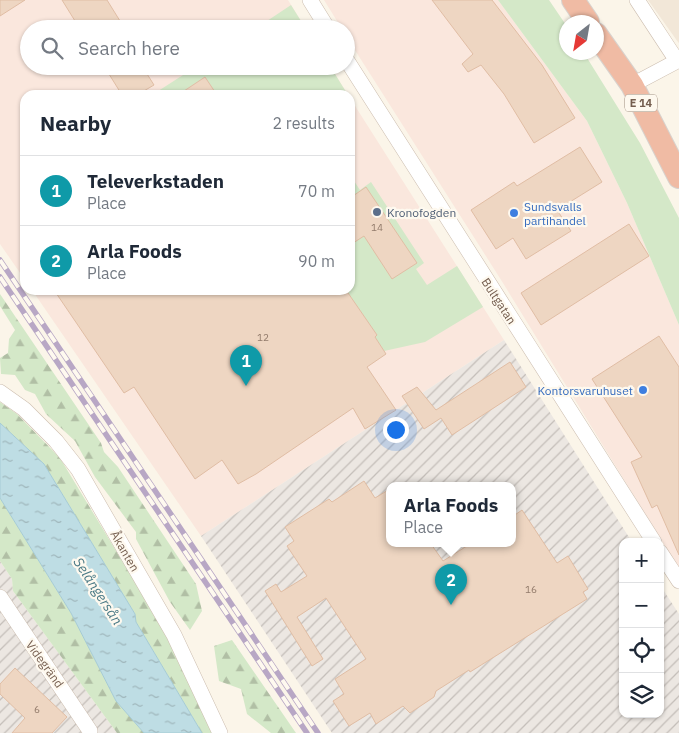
<!DOCTYPE html>
<meta charset="utf-8">
<style>
body{margin:0;font-family:"IBM Plex Sans",sans-serif;background:#f2f2f3;color:#1f2937}
.controls{position:absolute;right:15px;bottom:15px;display:grid;overflow:hidden;border-radius:10px;box-shadow:0 1px 4px #0004}
.controls button{width:45px;height:45px;display:grid;place-items:center;padding:0;border:0;border-bottom:1px solid #e0e1e3;background:#fff;color:#1f2937;font:25px sans-serif}
.compass{position:absolute;left:559px;top:15px;width:45px;height:45px;border-radius:50%;background:#fff;box-shadow:0 1px 4px #0004;rotate:211deg}
.you{position:absolute;left:395px;top:429px;width:18px;height:18px;margin:-12px;border:4px solid #fff;border-radius:50%;background:#1a73e8;box-shadow:0 0 0 8px #1a73e833}
.badge{display:grid;place-items:center;width:32px;height:32px;border-radius:50%;background:#db7a57;color:#fff;font-size:16px;font-weight:700}
.pin{position:absolute;translate:-50% -41px;filter:drop-shadow(0 1px 2px #0008)}
.pin::after{content:'';position:absolute;top:26px;width:18px;height:15px;background:inherit;clip-path:polygon(0 0,100% 0,50% 100%)}
.popup{position:absolute;left:386px;top:482px;width:130px;height:65px;box-sizing:border-box;display:grid;place-content:center;border-radius:10px;background:#fff;filter:drop-shadow(0 1px 4px #0005);font-size:16px;white-space:nowrap;color:#747a83}
.popup b{font-size:19px;color:#1f2937}
.popup::after{content:'';position:absolute;left:50%;top:100%;margin-left:-10px;border:10px solid transparent;border-top-color:#fff}
.list{margin:0;padding:0;list-style:none}
h2{display:flex;justify-content:space-between;align-items:center;height:65px;margin:0;padding:0 20px;font-size:21px}
h2 small{font-size:16px;font-weight:400;color:#747a83}
.list li{display:grid;grid-template-columns:32px 1fr auto;gap:15px;align-items:center;box-sizing:border-box;height:70px;padding:0 20px;border-top:1px solid #e0e1e3}
.list b{display:block;font-size:19px;white-space:nowrap}
.list p{margin:0;font-size:16px;white-space:nowrap;color:#747a83}
.list em{font-size:16px;font-style:normal;color:#747a83}
.icon{flex:none;width:28px;height:28px;fill:none;stroke:currentColor;stroke-width:2;stroke-linecap:round;stroke-linejoin:round}
.map{position:relative;flex:none;width:679px;height:733px;overflow:hidden}
.search{position:absolute;background:#fff;box-shadow:0 1px 4px #0004;left:20px;top:20px;width:335px;height:55px;display:flex;align-items:center;gap:12px;box-sizing:border-box;padding:0 18px;border-radius:28px;color:#747a83;font-size:19px}
.panel{position:absolute;background:#fff;box-shadow:0 1px 4px #0004;left:20px;top:90px;width:335px;height:205px;border-radius:15px}
.map>svg:first-child{display:block}
.residential{fill:#f2e7d8}
.commercial{fill:#fae7dd}
.industrial{fill:url(#industrial-furrows);fill-rule:evenodd}
.grass{fill:#d4e8c8}
.forest{fill:url(#forest-firs)}
.water{fill:url(#water-ripples);stroke:#a5cbd5}
.building{fill:#eed6c2;stroke:#e0bda4}
.lines{fill:none;stroke-linecap:round;stroke-linejoin:round}
.minor-casing{stroke:#ccbdaf;stroke-width:16}
.highway-casing{stroke:#d8d2cd;stroke-width:24}
.minor{stroke:#fff;stroke-width:15}
.highway{stroke:#f0bba4;stroke-width:22}
.rail-casing{stroke:#b8a7c5;stroke-width:5.5}
.rail{stroke:#fef9ef;stroke-width:4;stroke-dasharray:11;stroke-linecap:butt}
.service-dot{fill:#5c6f8a;stroke:#fef9ef;stroke-width:2}
.shop-dot{fill:#3f7fe0;stroke:#fef9ef;stroke-width:2}
.labels{text-anchor:middle;dominant-baseline:central;stroke-width:4.5;stroke-linejoin:round;paint-order:stroke}
.number-label{font-size:10px;fill:#927b6b}
.shield{fill:#fef9ef;stroke:#9d8c7e;stroke-width:1}
.shield-label{font-size:11px;font-weight:bold;fill:#745d4e}
.shop-label{font-size:12px;fill:#366cbe;stroke:#fef9ef;text-anchor:start}
.service-label{font-size:12px;fill:#4e5e75;stroke:#fef9ef;text-anchor:start}
.street-label{font-size:12px;fill:#745d4e;stroke:#fef9ef}
.water-label{font-size:14px;font-style:italic;fill:#497985;stroke:#fef9ef}
</style>
<div class="map">
<svg width="679" height="733" viewBox="0 0 679 733">
<defs>
<pattern id="industrial-furrows" width="10" height="10" patternUnits="userSpaceOnUse" patternTransform="scale(1.25)"><rect width="10" height="10" fill="#ece7e2"/><path d="M-1 1l2-2M0 10L10 0M9 11l2-2" fill="none" stroke="#c4beb9"/></pattern>
<pattern id="forest-firs" width="22" height="20" patternUnits="userSpaceOnUse" patternTransform="scale(1.25)"><rect width="22" height="20" fill="#d4e8c8"/><path d="M5 1l3.5 6h-7zM16 11l3.5 6h-7z" fill="#b1bfa5"/></pattern>
<pattern id="water-ripples" width="26" height="14" patternUnits="userSpaceOnUse" patternTransform="scale(1.25)"><rect width="26" height="14" fill="#bedde4"/><path d="M2 4q2-2 4 0t4 0M15 11q2-2 4 0t4 0" fill="none" stroke="#9fb6bb"/></pattern>
</defs>
<rect width="100%" height="100%" fill="#fbf5e9"/>
<!-- residential -->
<path class="residential" d="M648,0H679V43L678,42Z"/>
<!-- commercial -->
<path class="commercial" d="M0,0H288L306,29H29V66H330L348,95H25V280L0,244Z
M324,0H498L587,121L627,203L679,325V569L503,283L346,36V29H342Z
M350,98L504,340L201,536L32,290H350Z"/>
<!-- industrial -->
<path class="industrial" d="M504,340L632,542H623V714H660V585L679,614V733H332L201,536ZM390,486H512V544H390Z
M0,561L12,579L13,591L117,733H0Z"/>
<!-- grass -->
<path class="grass" d="M498,0H549L566,25V52L584,53L640,143L679,218V325L627,203L587,121Z
M291,5L306,29H255Z
M197,66H330L348,95H217L205,77L178,95H152Z
M350,175L360,190L371,182L424,263L416,269L427,285L457,266L483,307L425,342L384,351L375,337L377,335L346,290H350V245L355,242L350,235Z"/>
<!-- forest -->
<path class="forest" d="M0,294L101,443L104,452L118,467L196,584L202,611L190,630L170,602L136,539V532L95,477L75,441L46,414L35,394L25,390L15,375L1,374L0,358L8,353L9,339L15,330L0,306Z
M0,402L17,414L60,458L179,655L216,733H202L136,622L135,614L44,464L0,423Z
M0,498L71,613L116,701L144,733H117L13,591L12,579L0,561Z
M232,640L296,733H271L247,714L241,689L219,681L214,646Z"/>
<!-- water -->
<path class="water" d="M0,423L44,464L135,614L136,622L202,733H144L116,701L71,613L0,498Z"/>
<!-- building -->
<path class="building" d="M0,0H25L0,16Z
M62,0H107L125,29H80Z
M432,0H492L542,65L575,118L534,143L504,94L481,65L468,72L462,64L473,54Z
M104,66H142L154,85L137,95H122Z
M205,77L217,95H178Z
M580,147L602,182L557,210L571,231L526,259L513,238L496,249L471,210L514,182L517,186Z
M366,187L417,263L392,279L364,236L350,245V198Z
M629,224L649,256L541,325L521,293Z
M54,290H346L377,335L375,337L386,354L367,367L396,410L365,429L353,408L256,474L238,484L222,460L195,479L134,387L124,393Z
M659,336L679,367V555L657,505L652,508L631,462L642,457L592,379Z
M510,362L526,387L452,435L441,418L424,429L402,396L417,387L436,410Z
M364,481L375,498L390,489V544H431L443,561L470,544H512V517L522,510L557,563L568,556L588,589L583,592L587,599L470,672L469,670L436,691L434,697L410,713L403,706L376,724L370,713L349,726L333,701L344,694L335,679L366,659L326,598L297,617L323,659L312,666L265,591L276,584L281,592L307,576L287,546L294,541L285,527L329,499L332,502Z
M15,668L67,717L52,733H12L25,718L0,694V684Z"/>
<g class="lines">
<defs>
<path id="minor" d="M310,0L328,29
M637,0L677,61
M346,59L654,542
M632,85L679,60
M0,392L24,409L56,441L78,469L174,635L220,733
M660,552L679,581
M0,597L90,731"/>
<path id="highway" d="M573,0L588,22
M596,34L632,85L679,177"/>
</defs>
<!-- minor casing -->
<use href="#minor" class="minor-casing"/>
<!-- highway casing -->
<use href="#highway" class="highway-casing"/>
<!-- minor -->
<use href="#minor" class="minor"/>
<!-- highway -->
<use href="#highway" class="highway"/>
<defs>
<path id="rail" d="M0,260L318,733
M0,277L307,733"/>
</defs>
<!-- rail casing -->
<use href="#rail" class="rail-casing"/>
<!-- rail -->
<use href="#rail" class="rail"/>
</g>
<!-- markers -->
<circle class="service-dot" cx="377" cy="212" r="5"/>
<g class="shop-dot">
<circle cx="514" cy="213" r="5"/>
<circle cx="643" cy="390" r="5"/>
</g>
<g class="labels">
<!-- number labels -->
<g class="number-label">
<text x="377" y="227">14</text>
<text x="263" y="337">12</text>
<text x="531" y="589">16</text>
<text x="37" y="709">6</text>
</g>
<!-- shield labels -->
<rect class="shield" x="625" y="94.5" width="32" height="17" rx="4"/>
<g class="shield-label">
<text x="641" y="103">E 14</text>
</g>
<!-- shop labels -->
<g class="shop-label">
<text x="524" y="206">Sundsvalls<tspan x="524" dy="14">partihandel</tspan></text>
<text x="633" y="390" text-anchor="end">Kontorsvaruhuset</text>
</g>
<!-- service labels -->
<g class="service-label">
<text x="387" y="212">Kronofogden</text>
</g>
<!-- street labels -->
<g class="street-label">
<text transform="translate(499 301) rotate(57)">Bultgatan</text>
<text transform="translate(125 551) rotate(60)">Åkanten</text>
<text transform="translate(45 664) rotate(54)">Videgränd</text>
</g>
<!-- water labels -->
<g class="water-label">
<text transform="translate(98 591) rotate(57)">Selångersån</text>
</g>
</g>
</svg>
<div class="controls">
<button>+</button>
<button>−</button>
<button><svg class="icon" aria-label="locate" viewBox="0 0 24 24"><circle cx="12" cy="12" r="6"/><path d="M12 2v4M12 18v4M2 12h4M18 12h4"/></svg></button>
<button><svg class="icon" aria-label="layers" viewBox="0 0 24 24"><path d="M12 4l9 5-9 5-9-5zM3 14l9 5 9-5"/></svg></button>
</div>
<svg class="compass" viewBox="-18 -18 36 36"><path d="M0-13l5 13h-10z" fill="#e53935"/><path d="M0 13l5-13h-10z" fill="#747a83"/></svg>
<div class="you"></div>
<div class="pin badge" style="left:246px;top:386px;background:#0f9aa8">1</div>
<div class="pin badge" style="left:451px;top:605px;background:#0f9aa8">2</div>
<div class="popup"><b>Arla Foods</b>Place</div>
<div class="search"><svg class="icon" aria-label="search" viewBox="0 0 24 24"><circle cx="10" cy="10" r="6"/><path d="M15 15l6 6"/></svg>Search here</div>
<section class="panel">
<h2>Nearby<small>2 results</small></h2>
<ul class="list">
<li><span class="badge" style="background:#0f9aa8">1</span><div><b>Televerkstaden</b><p>Place</p></div><em>70 m</em></li>
<li><span class="badge" style="background:#0f9aa8">2</span><div><b>Arla Foods</b><p>Place</p></div><em>90 m</em></li>
</ul>
</section>
</div>
